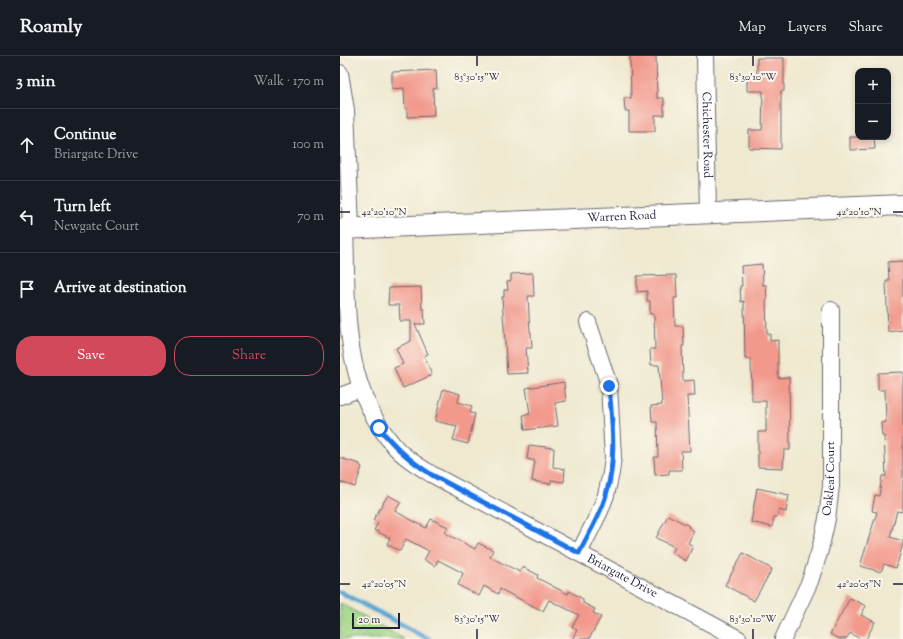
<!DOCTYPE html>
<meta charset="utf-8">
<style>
body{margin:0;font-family:"Sorts Mill Goudy",serif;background:#20242c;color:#f1f3f6}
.controls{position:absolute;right:12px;top:12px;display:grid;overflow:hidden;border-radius:8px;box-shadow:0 2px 6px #0003}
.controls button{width:36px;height:36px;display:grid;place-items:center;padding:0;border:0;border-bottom:1px solid #363941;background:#171b24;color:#f1f3f6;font:20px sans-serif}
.scale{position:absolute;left:12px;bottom:10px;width:48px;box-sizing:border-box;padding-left:4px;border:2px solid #22223b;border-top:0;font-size:11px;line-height:14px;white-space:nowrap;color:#22223b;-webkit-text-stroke:3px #fbf7ec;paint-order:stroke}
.stop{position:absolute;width:12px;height:12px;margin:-9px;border:3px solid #1a73e8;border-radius:50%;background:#fff}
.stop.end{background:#1a73e8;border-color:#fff;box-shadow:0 1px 4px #0008}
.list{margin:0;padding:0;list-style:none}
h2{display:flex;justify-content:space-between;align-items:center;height:52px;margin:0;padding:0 16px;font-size:17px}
h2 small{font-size:13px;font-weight:400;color:#9ea1a6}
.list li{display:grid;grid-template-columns:26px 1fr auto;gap:12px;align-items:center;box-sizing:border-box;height:72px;padding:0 16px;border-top:1px solid #363941}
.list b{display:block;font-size:15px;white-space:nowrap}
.list p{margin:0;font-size:13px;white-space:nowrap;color:#9ea1a6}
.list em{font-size:13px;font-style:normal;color:#9ea1a6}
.actions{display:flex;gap:8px;padding:12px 16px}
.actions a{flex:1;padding:9px 0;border:1px solid #d1495b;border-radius:16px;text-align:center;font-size:14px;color:#d1495b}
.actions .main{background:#d1495b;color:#fff}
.icon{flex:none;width:22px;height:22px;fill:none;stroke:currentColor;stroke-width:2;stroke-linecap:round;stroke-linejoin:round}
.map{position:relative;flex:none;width:563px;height:583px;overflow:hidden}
header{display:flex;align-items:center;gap:24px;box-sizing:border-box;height:56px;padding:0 20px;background:#171b24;border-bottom:1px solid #363941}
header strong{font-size:19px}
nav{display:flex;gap:22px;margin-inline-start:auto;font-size:14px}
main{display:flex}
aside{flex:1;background:#171b24}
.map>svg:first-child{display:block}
.grass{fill:url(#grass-dots);stroke:#627d62}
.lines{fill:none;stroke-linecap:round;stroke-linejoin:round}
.stream{stroke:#5ba7d4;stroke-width:5}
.building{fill:#f2998c}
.minor-casing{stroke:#6a686f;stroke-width:18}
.major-casing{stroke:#6a686f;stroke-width:22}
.minor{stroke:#fff;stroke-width:16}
.major{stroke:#fff;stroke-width:20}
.route{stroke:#1a73e8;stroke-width:5}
.ticks{fill:none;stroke:#22223b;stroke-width:1.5}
.labels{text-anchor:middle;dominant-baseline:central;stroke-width:4;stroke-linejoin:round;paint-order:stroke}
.street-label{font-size:12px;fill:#22223b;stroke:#fbf7ec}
.ticks-label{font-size:10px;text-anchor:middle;fill:#22223b;stroke:#fbf7ec;stroke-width:4;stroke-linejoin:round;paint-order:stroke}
</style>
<header>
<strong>Roamly</strong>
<nav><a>Map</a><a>Layers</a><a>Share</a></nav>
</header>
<main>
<aside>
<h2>3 min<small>Walk · 170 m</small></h2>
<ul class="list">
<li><svg class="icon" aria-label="ahead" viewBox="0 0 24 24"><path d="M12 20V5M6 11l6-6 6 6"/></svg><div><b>Continue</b><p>Briargate Drive</p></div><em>100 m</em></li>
<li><svg class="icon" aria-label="left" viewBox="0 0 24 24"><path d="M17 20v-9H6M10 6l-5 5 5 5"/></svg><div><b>Turn left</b><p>Newgate Court</p></div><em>70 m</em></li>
<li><svg class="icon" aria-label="arrive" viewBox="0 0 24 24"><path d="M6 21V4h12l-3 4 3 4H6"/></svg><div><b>Arrive at destination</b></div></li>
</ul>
<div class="actions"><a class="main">Save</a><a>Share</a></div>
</aside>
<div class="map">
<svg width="563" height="583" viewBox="0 0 563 583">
<defs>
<pattern id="grass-dots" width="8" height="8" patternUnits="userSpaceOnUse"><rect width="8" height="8" fill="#a3d889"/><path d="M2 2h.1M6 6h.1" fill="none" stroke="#8cb977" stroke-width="1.8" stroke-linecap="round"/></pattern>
</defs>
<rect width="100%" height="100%" fill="#fbf7ec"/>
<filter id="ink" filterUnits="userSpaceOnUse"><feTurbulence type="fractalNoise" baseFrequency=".025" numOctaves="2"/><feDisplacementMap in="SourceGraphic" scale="8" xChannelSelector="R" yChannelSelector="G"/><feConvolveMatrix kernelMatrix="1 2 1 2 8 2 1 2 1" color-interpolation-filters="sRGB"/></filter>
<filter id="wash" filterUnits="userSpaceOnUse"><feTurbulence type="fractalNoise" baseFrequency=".012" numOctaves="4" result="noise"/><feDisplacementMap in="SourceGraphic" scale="16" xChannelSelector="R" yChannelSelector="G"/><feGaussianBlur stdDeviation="0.9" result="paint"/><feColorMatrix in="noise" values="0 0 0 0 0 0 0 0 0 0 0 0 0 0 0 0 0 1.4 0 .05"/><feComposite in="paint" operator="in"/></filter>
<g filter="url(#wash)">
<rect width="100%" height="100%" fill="#efe9d0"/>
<!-- grass -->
<path class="grass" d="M0,547L64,583H0Z"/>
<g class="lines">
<!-- stream -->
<path class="stream" d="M0,536L89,583"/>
</g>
<g id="blocks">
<!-- building -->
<path class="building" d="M290,0H316L317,42H324V59H315V75H289V55H285L284,42H291Z
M417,2H444V35H441V93L409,92V74H422L423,35H407V20H417Z
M96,14L97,32L93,33L94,60L67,61V52H65L64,32L52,33V16Z
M510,81H534L535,93L510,94Z
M563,205V274L548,276L546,225H549L548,206Z
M422,208L423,229H426L427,244H426L427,278H430V285L438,284V322L449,321L450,394H444L443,412L418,411V376H426V345H412L411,303H405L404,245L401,246L400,230H402L401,210Z
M193,217L194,240H188L190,276H191L192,292H186L188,317L167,318L162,241H164V234H168L167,226L171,225V218Z
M336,219L337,242H334L335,270H343L344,290H342L343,325L354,324L355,340H347L350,395H341L342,414H329V418L315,419L314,401H318L317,366H312L311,350L322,349L319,309H311L310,293H315L314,258H310V245H307V235L297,236V220Z
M81,231L82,253H84L85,268H75L88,298L84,300L92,319L63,332L54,312L63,308L56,292L71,285V265H60L59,249H48L49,232Z
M563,316V456L557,455L550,481L563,485V488L556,512L544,508L541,516L520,510L537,456L532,455L535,439L539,440L542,420H546L544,380H542L541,367L546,366L545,334H538V317Z
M224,326L226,345L215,347L218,370L185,374L183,359L190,358L186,332Z
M103,333L120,338L118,346L132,350L130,357L135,358L128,388L113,384L117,370L95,365Z
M189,389L214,392L213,411L225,413L224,426L211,424V428L192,425L195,405L187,403Z
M0,402L20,408V410L22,411L15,431L0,426Z
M417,432L449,439L446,456L439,454L437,461H434L432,471L411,466Z
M48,439L61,446L55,455L86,472L91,463L108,471L105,477L135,493L138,487L153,494L150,501L180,516L183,511L198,519L197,522L228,538L229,535L243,543V547L255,553L253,557L261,561L249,583H232L237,574L232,571L239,559L209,544L203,555L160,533L158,538L144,530L139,540L118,529L123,517L98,504L95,510L84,504L89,495L66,483L60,495L47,488L50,482L34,474L38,467L33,464Z
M328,459L349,470L348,471L354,475L348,487L353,490L346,505L332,497L335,491L316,482Z
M403,497L432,513L414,545L385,529Z
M510,542L526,550L521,559L535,566L526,583H520L510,577L506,583H499L490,578Z"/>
</g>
</g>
<g filter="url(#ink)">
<use href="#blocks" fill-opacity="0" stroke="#6a686f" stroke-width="1"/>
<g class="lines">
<defs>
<g id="minor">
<path id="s1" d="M365,0L368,157"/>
<path d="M0,17L6,54L11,172"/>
<path id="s2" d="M5,172C8,251 0,329 56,392C66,403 80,411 93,419L399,583"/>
<path d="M0,340L19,333"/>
<path d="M239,497L260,455L266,439L271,417L273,401L269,329L248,266"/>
<path id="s3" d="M443,583L470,525L480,494L487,463L491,430V254"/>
</g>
<g id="major">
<path id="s4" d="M0,173L563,149"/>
</g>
</defs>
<!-- minor casing -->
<use href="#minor" class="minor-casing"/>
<!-- major casing -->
<use href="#major" class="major-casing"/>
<!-- minor -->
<use href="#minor" class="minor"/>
<!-- major -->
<use href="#major" class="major"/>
</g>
</g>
<g class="lines" filter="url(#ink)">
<!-- route -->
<path class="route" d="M39,372C57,393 69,404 92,419L239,497C248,478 260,460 266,439C277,403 272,366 269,330"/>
</g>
<!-- ticks -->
<path class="ticks" d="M137,0V10M413,0V10M0,156H10M553,156H563M0,528H10M553,528H563M137,573V583M413,573V583"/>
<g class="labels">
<!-- street labels -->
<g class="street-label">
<text stroke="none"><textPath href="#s1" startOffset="79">Chichester Road</textPath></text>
<text stroke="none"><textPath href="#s4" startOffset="282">Warren Road</textPath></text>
<text stroke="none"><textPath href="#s3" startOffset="169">Oakleaf Court</textPath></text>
<text stroke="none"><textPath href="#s2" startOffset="492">Briargate Drive</textPath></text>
</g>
</g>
<g class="ticks-label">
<text x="137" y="24">83°30'15"W</text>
<text x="413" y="24">83°30'10"W</text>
<text x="44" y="159">42°20'10"N</text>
<text x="519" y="159">42°20'10"N</text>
<text x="44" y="531">42°20'05"N</text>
<text x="519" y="531">42°20'05"N</text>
<text x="137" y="566">83°30'15"W</text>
<text x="413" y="566">83°30'10"W</text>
</g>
</svg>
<div class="controls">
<button>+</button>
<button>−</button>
</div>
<div class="scale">20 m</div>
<div class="stop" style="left:39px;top:372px"></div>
<div class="stop end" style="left:269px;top:330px"></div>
</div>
</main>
